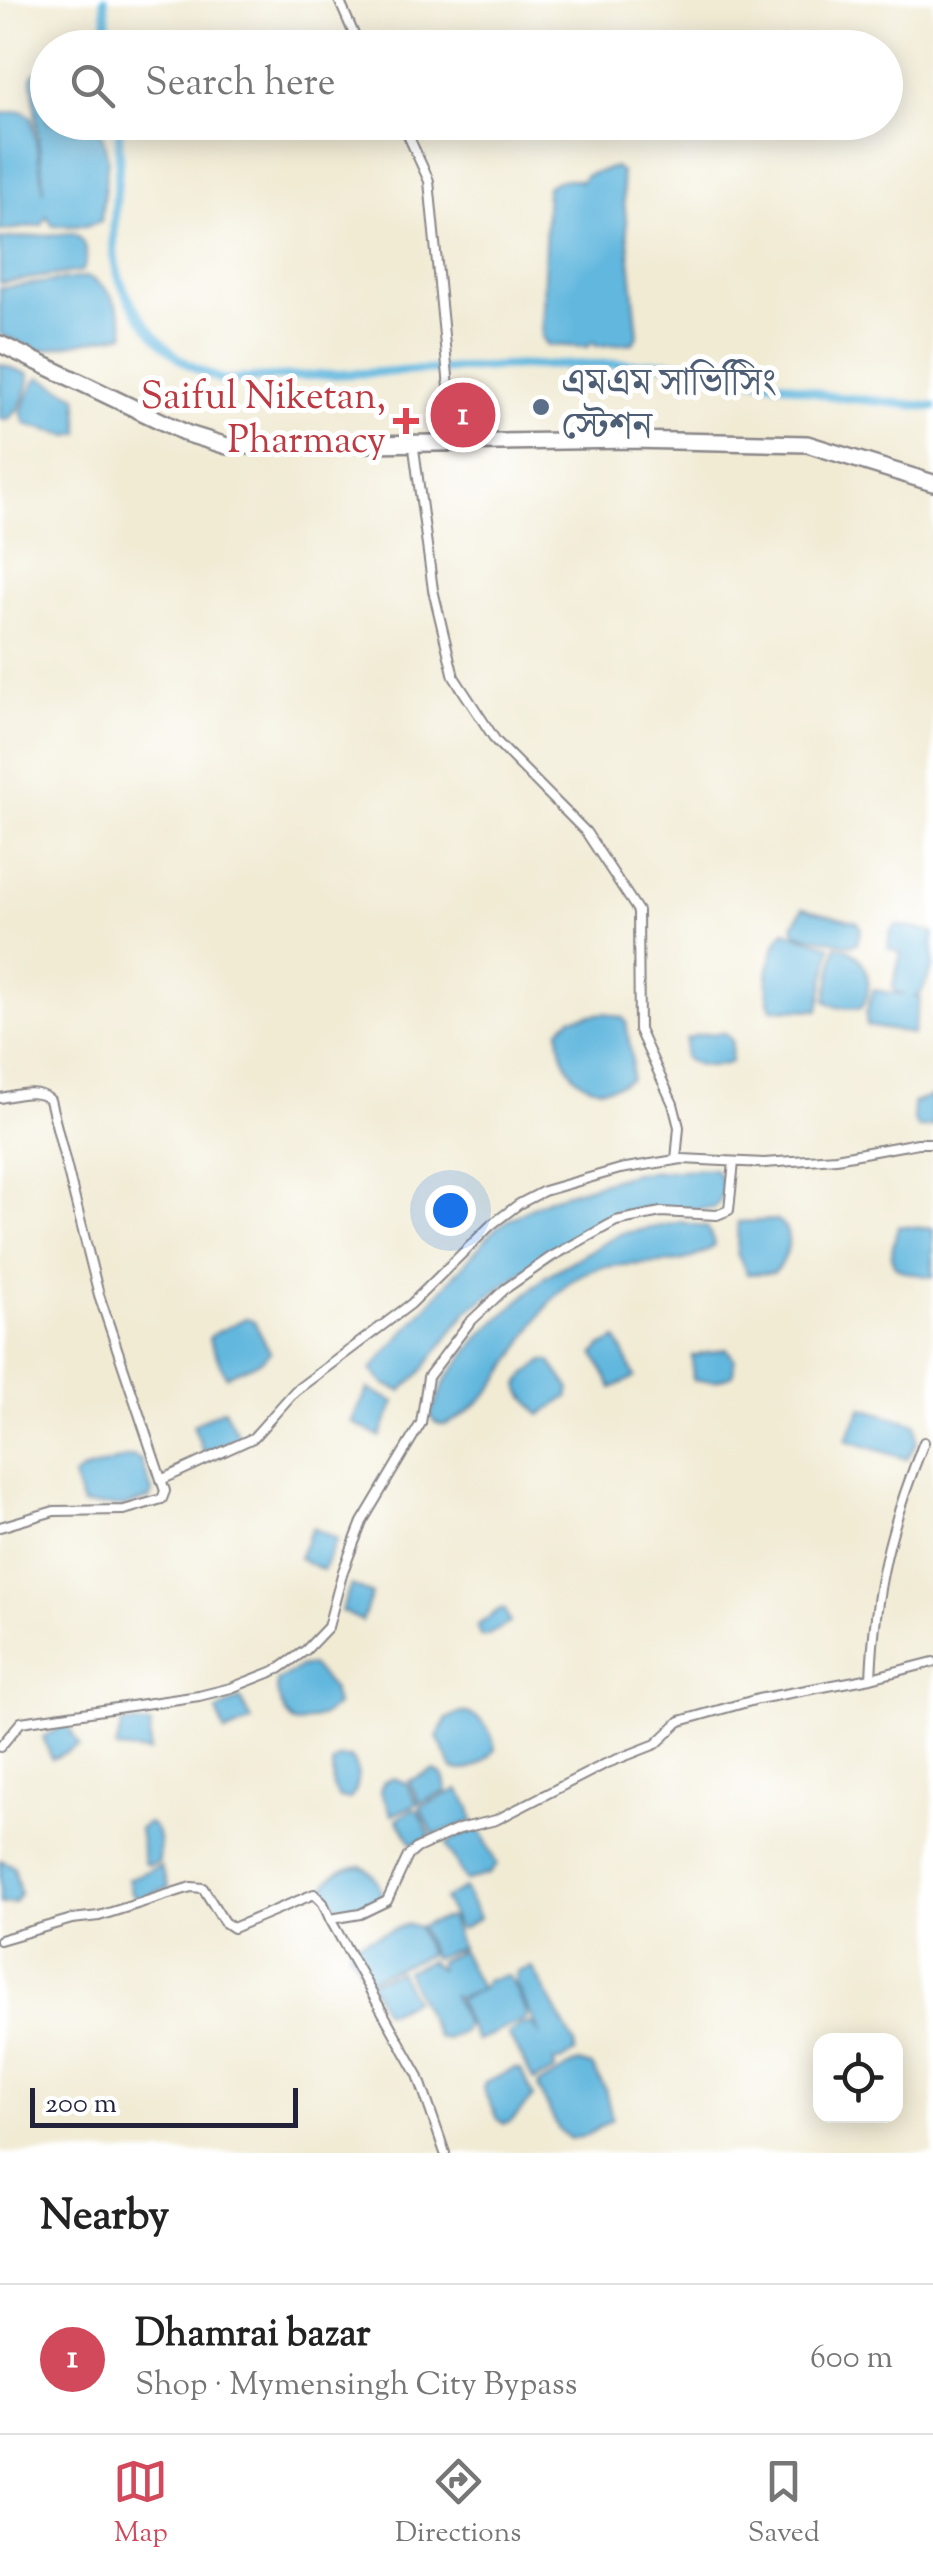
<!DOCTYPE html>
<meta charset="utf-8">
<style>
body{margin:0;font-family:"Sorts Mill Goudy","Noto Serif Bengali",serif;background:#f6f6f6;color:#222}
.controls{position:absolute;right:30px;bottom:30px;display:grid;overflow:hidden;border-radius:20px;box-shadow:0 5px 25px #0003}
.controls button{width:90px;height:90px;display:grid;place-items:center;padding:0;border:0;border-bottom:2px solid #e0e0e0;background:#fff;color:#222;font:50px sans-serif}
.scale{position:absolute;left:30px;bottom:25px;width:268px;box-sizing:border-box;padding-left:10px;border:5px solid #22223b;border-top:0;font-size:28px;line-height:35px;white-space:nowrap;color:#22223b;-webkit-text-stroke:8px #fff;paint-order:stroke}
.you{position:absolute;left:450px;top:1210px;width:35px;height:35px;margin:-25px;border:8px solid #fff;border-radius:50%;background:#1a73e8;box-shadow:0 0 0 15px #1a73e833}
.badge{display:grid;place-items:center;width:65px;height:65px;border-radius:50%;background:#d1495b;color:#fff;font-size:32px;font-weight:700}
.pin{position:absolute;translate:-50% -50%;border:5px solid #fff;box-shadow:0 2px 10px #0006}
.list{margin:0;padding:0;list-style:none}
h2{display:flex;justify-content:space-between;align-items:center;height:130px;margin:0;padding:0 40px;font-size:42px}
h2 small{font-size:32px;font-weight:400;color:#767676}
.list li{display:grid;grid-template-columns:65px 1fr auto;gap:30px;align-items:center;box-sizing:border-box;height:150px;padding:0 40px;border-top:2px solid #e0e0e0}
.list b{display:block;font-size:38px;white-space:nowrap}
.list p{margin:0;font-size:32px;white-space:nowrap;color:#767676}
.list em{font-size:32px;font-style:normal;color:#767676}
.icon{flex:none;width:55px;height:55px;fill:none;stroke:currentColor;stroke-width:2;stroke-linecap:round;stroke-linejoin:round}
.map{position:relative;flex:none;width:933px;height:2153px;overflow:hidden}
.search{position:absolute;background:#fff;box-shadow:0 5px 25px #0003;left:30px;right:30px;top:30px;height:110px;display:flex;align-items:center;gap:25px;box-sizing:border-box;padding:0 35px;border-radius:55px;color:#767676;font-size:38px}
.sheet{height:280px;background:#fff}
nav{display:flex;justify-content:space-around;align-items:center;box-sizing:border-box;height:140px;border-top:2px solid #e0e0e0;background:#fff;font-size:28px;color:#767676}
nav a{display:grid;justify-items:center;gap:5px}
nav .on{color:#d1495b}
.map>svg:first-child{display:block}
.water{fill:#62b7de;stroke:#426c8c;stroke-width:2.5}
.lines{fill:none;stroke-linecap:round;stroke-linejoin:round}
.canal{stroke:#62b7de;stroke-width:9}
.street-casing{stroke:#8a8688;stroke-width:12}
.highway-casing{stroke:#8a8688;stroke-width:20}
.street{stroke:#fff;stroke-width:8}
.highway{stroke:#fff;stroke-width:15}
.service-dot{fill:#5c6f8a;stroke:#fff;stroke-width:4}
.health-dot{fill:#e0444e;stroke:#fff;stroke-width:4}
.labels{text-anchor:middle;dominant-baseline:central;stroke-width:10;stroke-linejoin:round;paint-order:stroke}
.service-label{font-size:38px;fill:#4e5e75;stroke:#fff;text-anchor:start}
.health-label{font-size:38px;fill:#be3a42;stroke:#fff;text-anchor:end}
</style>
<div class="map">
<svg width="933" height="2153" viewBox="0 0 933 2153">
<rect width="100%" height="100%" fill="#fff"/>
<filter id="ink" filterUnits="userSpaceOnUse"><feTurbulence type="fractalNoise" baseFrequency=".01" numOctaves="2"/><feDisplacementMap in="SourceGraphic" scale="20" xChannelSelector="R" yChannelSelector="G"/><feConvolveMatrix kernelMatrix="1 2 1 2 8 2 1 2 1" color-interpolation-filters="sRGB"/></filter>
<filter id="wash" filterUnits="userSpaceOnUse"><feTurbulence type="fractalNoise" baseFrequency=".0048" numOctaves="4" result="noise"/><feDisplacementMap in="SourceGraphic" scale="40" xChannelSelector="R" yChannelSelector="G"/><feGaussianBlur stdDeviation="2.25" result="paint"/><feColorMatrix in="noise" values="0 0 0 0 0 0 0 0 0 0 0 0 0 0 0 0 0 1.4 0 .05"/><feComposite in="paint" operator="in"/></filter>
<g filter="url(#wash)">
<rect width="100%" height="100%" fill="#f1ebd4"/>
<!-- water -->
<path class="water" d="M47,68L48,122L99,123L108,158L101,221L85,226H53L47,216L42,225L0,231V114L22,111L32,117L44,192L32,79L34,73Z
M615,167L621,172L638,335L633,343L596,346L593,342L587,347L547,345L542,337L547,187C554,180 572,176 580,182L586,175Z
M73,233C86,241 90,258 82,271L0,283V239Z
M86,277C109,283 123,312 125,334L37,351L0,334V288Z
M0,364L29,374C29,390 20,412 6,420L0,418Z
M40,377L77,396L80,433L69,436L25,424L21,411L35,381Z
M803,908L858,922L861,928L857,943L851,945L796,933L793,926Z
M896,925L933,932V967L920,995L914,996L920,998L913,1034L867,1026L866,1014L873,990L905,995L895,991L893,986L901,953L888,948L890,932Z
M785,931L831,946L819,1010L772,1009C763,989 769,947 785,931Z
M836,946C866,949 877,986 861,1008L837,1007L826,1001Z
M605,1013L623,1018L626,1022L632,1060L631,1079C588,1105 559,1072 559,1029L571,1018Z
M725,1033L732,1041L731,1062C717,1068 694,1068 684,1057L686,1039L700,1034Z
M933,1096V1126L918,1128L914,1120L913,1103Z
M713,1168C726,1181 727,1194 714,1208L616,1213L577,1235L468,1310L420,1374L401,1391L386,1385L371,1370L496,1228L526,1210L551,1198L634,1173Z
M777,1220C796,1233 788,1260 773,1273L747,1274L737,1253L738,1222Z
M681,1222L707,1227L715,1245C676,1279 610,1249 570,1282C521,1323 507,1399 445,1425L436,1423L430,1415L447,1378L481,1335L546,1276L620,1234Z
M898,1226L933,1229V1277C889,1270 886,1270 898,1226Z
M246,1318L254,1322L270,1352L261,1361L226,1376L209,1339L212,1335Z
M617,1339L635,1377L612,1388L594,1354L602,1346Z
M727,1349L734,1359L733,1375L715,1381L693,1380L692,1356Z
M544,1361H550L570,1389L568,1397L540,1415L521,1392L519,1385L526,1374Z
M368,1389L395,1402L380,1437L352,1422Z
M862,1408L916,1424L917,1442L907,1459L846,1440Z
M224,1409L239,1437L204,1453L193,1425Z
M132,1456L141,1460L152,1492L150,1498L124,1506L83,1505L73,1477L82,1471Z
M312,1528L337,1539L323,1570L299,1558Z
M351,1585L372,1594L362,1621L341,1611Z
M500,1609L505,1610L510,1623L486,1636H481L477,1626Z
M311,1665L332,1688L336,1705L323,1716L297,1724C284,1717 276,1697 277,1682L300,1667Z
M240,1699L252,1721L225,1733L217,1711Z
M461,1712C480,1714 492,1730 495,1749C485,1764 472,1773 453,1769L437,1737L447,1719Z
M122,1723L151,1725L149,1752L116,1749Z
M67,1724L79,1746L52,1759L43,1737Z
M339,1758H350C360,1770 361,1787 350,1799L339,1798L333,1787L332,1764Z
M434,1770L443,1776L447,1791L420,1803L409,1781Z
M394,1778L407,1784L417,1804L392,1815L380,1790L384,1782Z
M458,1789L470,1807L473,1821L434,1835L420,1807Z
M413,1809L419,1811L430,1836L413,1845L397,1819Z
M148,1823C162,1831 160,1848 159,1862L149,1865L144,1863L139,1829Z
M476,1830L483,1835L497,1865L489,1874L466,1881L446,1845L454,1838Z
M0,1860L14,1866L20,1894L14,1903L0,1904Z
M160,1866L169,1887L139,1899L131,1892L128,1879Z
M362,1866C374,1871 381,1886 382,1899L365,1910L340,1912L325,1889C329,1872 346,1868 362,1866Z
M464,1888L479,1918L462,1929L458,1928L444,1899Z
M446,1918H451L461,1948L433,1958L420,1926Z
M408,1924L418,1927L429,1955L366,1980L349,1951L351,1945Z
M461,1951L479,1986L477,1991L484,1987L485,1981L508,1975L527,2012L526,2019L476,2041L458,2001L475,1991L457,1998L453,1996L466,2025L463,2032L446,2039L437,2037L406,1971L429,1961L439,1969V1961Z
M532,1967L575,2044V2053L561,2062L554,2061L555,2070L534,2081L508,2034L520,2025L532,2023L541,2036L515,1982L517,1972Z
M399,1971L414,2000L388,2012L384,2011L369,1982Z
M578,2062L592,2066L605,2089L612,2119L589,2134L570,2139L559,2130L538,2088L539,2084Z
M514,2069L521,2070L533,2097L511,2122L504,2124L497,2119L483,2089L485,2083Z"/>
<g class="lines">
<!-- canal -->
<path class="canal" d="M104,0L110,48
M118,122C123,170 111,211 114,255C117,294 159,349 193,367C202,372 212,376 222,380L514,366L668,363L786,384L828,396L933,407"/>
</g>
</g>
<g filter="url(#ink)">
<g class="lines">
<defs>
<path id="street" d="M339,0L360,48
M402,122L429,181L449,387L450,441
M413,441L433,590L454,677L496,741L586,832L638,911L639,1030L673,1104L679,1127L676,1160
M0,1098C17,1095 37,1088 50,1100L99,1295L165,1491L162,1499L124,1510L54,1511L0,1527
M161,1480L253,1438L295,1391L411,1304L491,1225L519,1204L544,1191L620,1169L682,1159L764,1163L836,1158L918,1143H933
M871,1678C875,1586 890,1527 924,1442
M0,1747L21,1722L199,1696L231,1688L279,1669L306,1650L328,1627L343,1571L362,1522L421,1423L428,1377L469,1323L505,1289L551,1257L616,1221L661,1212L717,1215L729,1210L734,1162
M330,1919L418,2075L445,2153
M0,1940L72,1919L99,1916L191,1887L203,1888L224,1922L233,1928L314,1894L323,1903L330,1919L360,1914L387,1901L408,1856L417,1848L459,1829L496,1820L605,1764L656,1744L680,1721L758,1699L871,1678L933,1662"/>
<path id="highway" d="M0,344L188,434L227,446L631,440L807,444L933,483"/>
</defs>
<!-- street casing -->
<use href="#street" class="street-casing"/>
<!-- highway casing -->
<use href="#highway" class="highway-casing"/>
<!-- street -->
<use href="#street" class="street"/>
<!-- highway -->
<use href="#highway" class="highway"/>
</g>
</g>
<!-- markers -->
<circle class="service-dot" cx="541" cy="407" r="10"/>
<path class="health-dot" d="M401 406h10v10h10v10h-10v10h-10v-10h-10v-10h10z"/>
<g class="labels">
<!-- service labels -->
<g class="service-label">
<text x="561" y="385">এমএম সাভ‌িসি‌িং<tspan x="561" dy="44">স্ট‌েশন</tspan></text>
</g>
<!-- health labels -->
<g class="health-label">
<text x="386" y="399">Saiful Niketan,<tspan x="386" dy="44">Pharmacy</tspan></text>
</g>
</g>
</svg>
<div class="controls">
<button><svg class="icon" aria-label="locate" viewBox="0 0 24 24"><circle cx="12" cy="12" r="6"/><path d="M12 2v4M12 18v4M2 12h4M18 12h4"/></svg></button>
</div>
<div class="scale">200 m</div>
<div class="you"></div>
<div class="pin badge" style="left:463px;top:415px">1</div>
<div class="search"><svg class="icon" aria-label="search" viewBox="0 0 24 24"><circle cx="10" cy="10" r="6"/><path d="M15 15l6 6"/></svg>Search here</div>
</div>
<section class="sheet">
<h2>Nearby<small></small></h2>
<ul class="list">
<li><span class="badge">1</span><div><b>Dhamrai bazar</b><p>Shop · Mymensingh City Bypass</p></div><em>600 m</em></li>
</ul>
</section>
<nav>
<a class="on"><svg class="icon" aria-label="map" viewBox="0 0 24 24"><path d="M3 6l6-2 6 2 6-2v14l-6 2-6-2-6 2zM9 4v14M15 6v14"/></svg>Map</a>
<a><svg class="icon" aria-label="directions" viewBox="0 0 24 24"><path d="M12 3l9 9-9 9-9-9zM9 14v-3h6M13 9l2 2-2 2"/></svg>Directions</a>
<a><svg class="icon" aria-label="saved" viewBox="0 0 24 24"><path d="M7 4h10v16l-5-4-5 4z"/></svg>Saved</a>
</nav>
